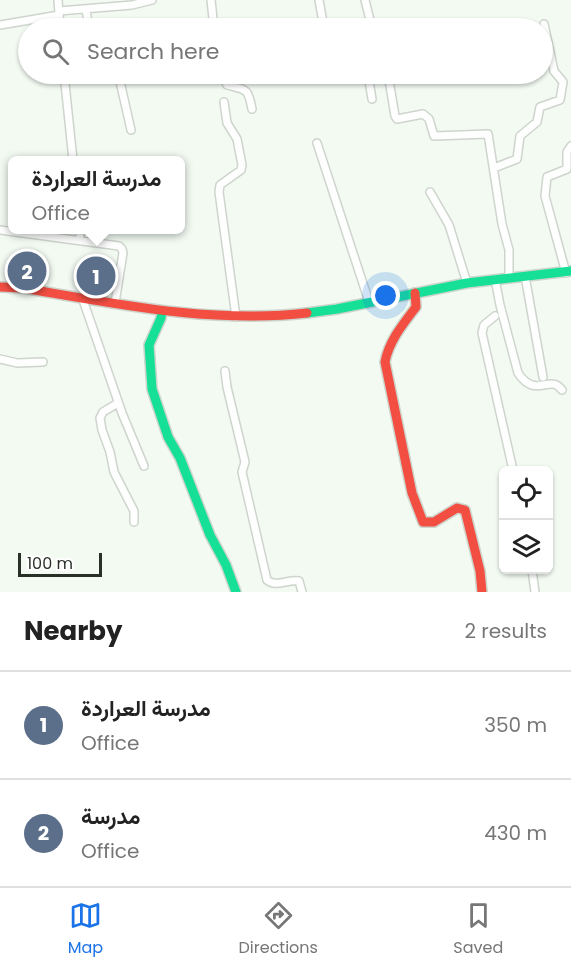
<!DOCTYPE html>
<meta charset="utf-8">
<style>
body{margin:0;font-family:Poppins,Vazirmatn,sans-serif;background:#f6f6f6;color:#222}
.controls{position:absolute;right:18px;bottom:18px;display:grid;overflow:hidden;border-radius:9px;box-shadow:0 2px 4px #0004}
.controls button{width:54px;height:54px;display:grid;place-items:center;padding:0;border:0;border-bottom:2px solid #e0e0e0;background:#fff;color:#222;font:30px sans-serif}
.scale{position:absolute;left:18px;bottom:15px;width:84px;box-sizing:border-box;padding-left:6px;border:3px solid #293028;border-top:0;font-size:16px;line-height:21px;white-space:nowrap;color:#293028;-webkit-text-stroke:4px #fff;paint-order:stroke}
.you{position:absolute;left:386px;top:296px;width:21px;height:21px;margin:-15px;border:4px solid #fff;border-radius:50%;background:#1a73e8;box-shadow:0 0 0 9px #1a73e833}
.badge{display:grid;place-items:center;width:39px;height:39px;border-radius:50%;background:#1a73e8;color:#fff;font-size:20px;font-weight:700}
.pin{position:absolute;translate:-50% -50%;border:3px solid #fff;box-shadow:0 2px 6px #0006}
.popup{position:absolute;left:8px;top:156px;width:177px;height:78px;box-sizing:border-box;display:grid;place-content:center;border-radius:9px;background:#fff;filter:drop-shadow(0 2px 4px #0005);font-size:20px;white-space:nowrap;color:#767676}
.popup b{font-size:22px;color:#222}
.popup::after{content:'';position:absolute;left:50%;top:100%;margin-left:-12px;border:12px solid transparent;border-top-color:#fff}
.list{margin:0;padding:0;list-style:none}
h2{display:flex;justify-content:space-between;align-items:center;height:78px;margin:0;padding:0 24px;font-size:26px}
h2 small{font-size:20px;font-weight:400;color:#767676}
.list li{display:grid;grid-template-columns:39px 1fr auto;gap:18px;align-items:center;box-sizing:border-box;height:108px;padding:0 24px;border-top:2px solid #e0e0e0}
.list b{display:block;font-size:22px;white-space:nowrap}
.list p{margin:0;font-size:20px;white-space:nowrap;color:#767676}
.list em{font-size:20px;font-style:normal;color:#767676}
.icon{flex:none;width:33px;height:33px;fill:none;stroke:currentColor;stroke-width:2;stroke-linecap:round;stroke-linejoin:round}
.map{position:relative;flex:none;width:571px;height:592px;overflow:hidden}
.search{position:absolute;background:#fff;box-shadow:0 2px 4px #0004;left:18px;right:18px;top:18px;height:66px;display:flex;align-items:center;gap:15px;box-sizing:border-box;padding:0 21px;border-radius:33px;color:#767676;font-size:22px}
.sheet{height:294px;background:#fff}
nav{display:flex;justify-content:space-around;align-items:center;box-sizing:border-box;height:84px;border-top:2px solid #e0e0e0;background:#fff;font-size:16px;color:#767676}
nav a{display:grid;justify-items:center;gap:3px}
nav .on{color:#1a73e8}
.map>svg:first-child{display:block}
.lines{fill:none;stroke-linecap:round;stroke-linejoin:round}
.street-casing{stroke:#ced5cd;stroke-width:10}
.fast-casing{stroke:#ced5cd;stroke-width:12}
.jam-casing{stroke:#ced5cd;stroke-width:12}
.street{stroke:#fdfefd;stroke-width:7}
.fast{stroke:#16e098;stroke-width:9}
.jam{stroke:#f24e42;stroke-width:9}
</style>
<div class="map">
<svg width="571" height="592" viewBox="0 0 571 592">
<rect width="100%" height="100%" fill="#f2faf2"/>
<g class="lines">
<defs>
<path id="street" d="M58,0L60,28
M211,0L214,28
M319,0L324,28
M365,0L372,28
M86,10L89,28
M59,11L132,5L152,0
M0,25L59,15
M64,74L73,160
M96,74L99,77L113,75L119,77L131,130
M222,74L227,85C247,90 248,88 252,109
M342,74L353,78L366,77L369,81L372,99
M388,74L395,116L397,119L423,114L429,119L434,136L488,134L502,224L509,250V277
M224,102L227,123L237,139L242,165L241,170L220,185L219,192L236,317
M317,143L369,302
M494,168L517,159L520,136L537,122L540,107L560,100L563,82L554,71L544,24
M430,192L449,225L467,283
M0,230L119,246L122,249L123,253L115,303
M80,230V241
M566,273L545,196L547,177L567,169V152L571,146
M525,276L543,377
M495,279L500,305L518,373C536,400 550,373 562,390
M82,297L122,413L144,466
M495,316L484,325L482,333L513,470
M0,359L17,363L43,362
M225,371L227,387L245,462L242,472L267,580C276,588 287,579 299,581L302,592
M118,403L103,412L100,418L102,430L110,452L114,472L134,511V522
M532,570L535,592"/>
<path id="fast" d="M162,311L161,318L149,345L152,389L168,437L180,458L210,535L226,565L236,592
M307,313L337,309L467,283L571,271"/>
<path id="jam" d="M0,287L23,288C117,304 212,324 307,313
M415,293L416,307C403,324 389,341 385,362L412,493L423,522H434L457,508L465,510L480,571L482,592"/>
</defs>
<!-- street casing -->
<use href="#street" class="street-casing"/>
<!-- fast casing -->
<use href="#fast" class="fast-casing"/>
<!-- jam casing -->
<use href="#jam" class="jam-casing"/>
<!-- street -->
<use href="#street" class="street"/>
<!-- fast -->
<use href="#fast" class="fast"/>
<!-- jam -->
<use href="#jam" class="jam"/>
</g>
</svg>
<div class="controls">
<button><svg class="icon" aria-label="locate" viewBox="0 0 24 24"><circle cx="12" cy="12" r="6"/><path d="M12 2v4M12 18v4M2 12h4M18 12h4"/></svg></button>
<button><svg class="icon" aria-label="layers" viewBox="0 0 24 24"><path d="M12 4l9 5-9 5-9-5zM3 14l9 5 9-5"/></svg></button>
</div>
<div class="scale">100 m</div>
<div class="you"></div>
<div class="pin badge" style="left:96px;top:276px;background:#5c6f8a">1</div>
<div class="popup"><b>مدرسة العراردة</b>Office</div>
<div class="pin badge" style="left:27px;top:271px;background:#5c6f8a">2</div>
<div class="search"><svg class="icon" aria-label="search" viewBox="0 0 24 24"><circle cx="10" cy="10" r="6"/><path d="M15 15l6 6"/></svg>Search here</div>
</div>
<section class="sheet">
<h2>Nearby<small>2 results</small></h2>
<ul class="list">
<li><span class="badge" style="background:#5c6f8a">1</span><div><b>مدرسة العراردة</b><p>Office</p></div><em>350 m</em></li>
<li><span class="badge" style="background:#5c6f8a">2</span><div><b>مدرسة</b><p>Office</p></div><em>430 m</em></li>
</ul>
</section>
<nav>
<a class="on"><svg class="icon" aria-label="map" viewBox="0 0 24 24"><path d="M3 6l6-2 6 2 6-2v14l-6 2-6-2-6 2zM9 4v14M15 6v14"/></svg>Map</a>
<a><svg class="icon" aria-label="directions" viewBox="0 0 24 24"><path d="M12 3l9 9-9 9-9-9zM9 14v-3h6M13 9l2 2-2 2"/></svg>Directions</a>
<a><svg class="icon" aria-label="saved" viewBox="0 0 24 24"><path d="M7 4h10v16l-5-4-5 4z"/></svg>Saved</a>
</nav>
